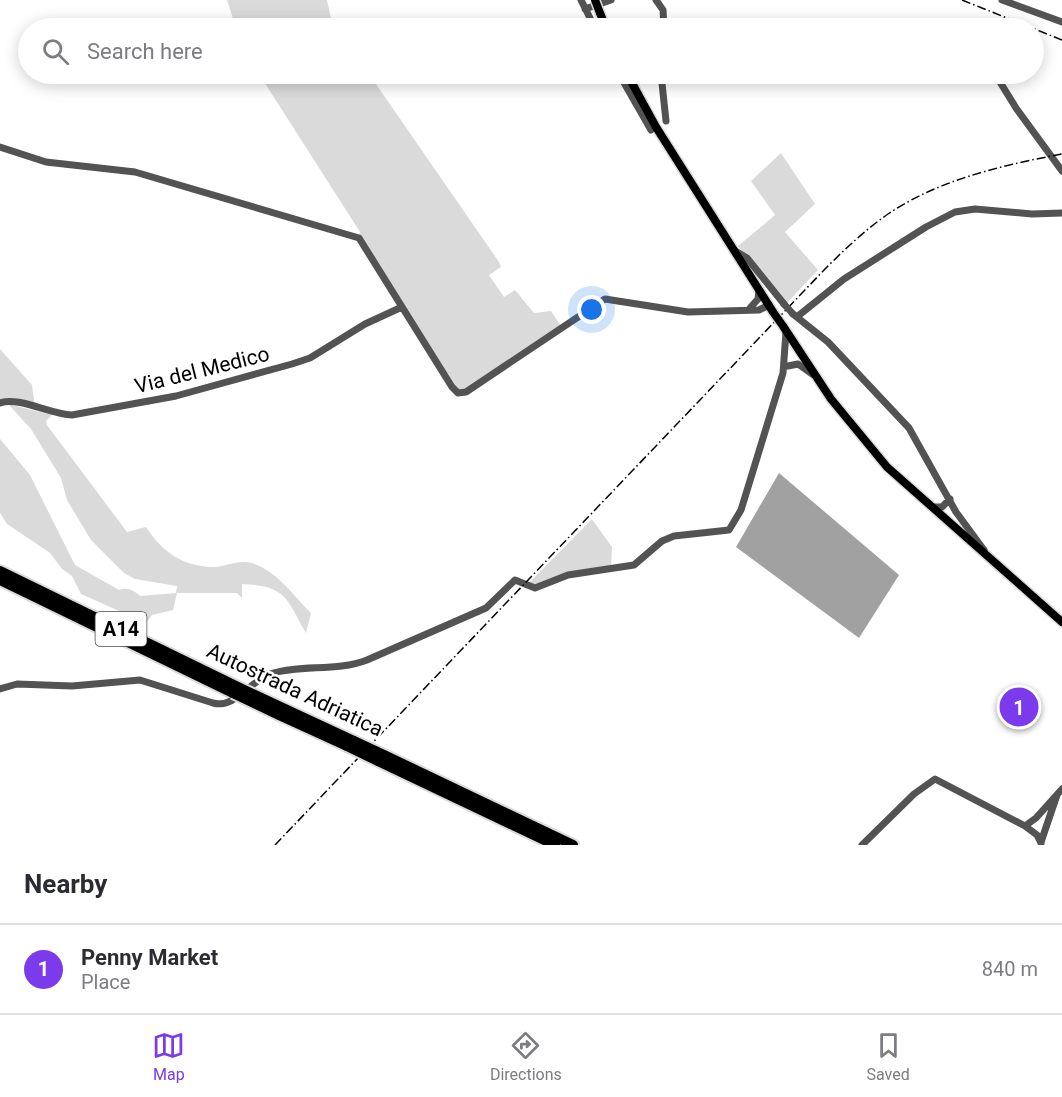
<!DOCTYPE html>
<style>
body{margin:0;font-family:Roboto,sans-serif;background:#f2f2f3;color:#2b2b33}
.you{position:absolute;left:592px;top:310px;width:21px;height:21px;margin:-15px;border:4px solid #fff;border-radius:50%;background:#1a73e8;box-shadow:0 0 0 9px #1a73e833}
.badge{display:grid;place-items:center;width:39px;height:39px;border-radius:50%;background:#7c3aed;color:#fff;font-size:20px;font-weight:700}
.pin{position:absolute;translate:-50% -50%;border:3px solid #fff;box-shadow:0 2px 6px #0006}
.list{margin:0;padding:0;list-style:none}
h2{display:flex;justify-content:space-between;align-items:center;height:78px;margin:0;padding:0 24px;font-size:26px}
h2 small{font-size:20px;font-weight:400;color:#7c7c81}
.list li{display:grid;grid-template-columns:39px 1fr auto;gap:18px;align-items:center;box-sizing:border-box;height:90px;padding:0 24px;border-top:2px solid #e1e1e2}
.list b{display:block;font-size:22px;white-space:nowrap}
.list p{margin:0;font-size:20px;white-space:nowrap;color:#7c7c81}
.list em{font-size:20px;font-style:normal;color:#7c7c81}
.icon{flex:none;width:33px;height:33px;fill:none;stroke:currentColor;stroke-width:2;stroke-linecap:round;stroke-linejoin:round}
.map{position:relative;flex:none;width:1062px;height:845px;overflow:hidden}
.search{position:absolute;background:#fff;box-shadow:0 3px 15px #0003;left:18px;right:18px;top:18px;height:66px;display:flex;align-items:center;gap:15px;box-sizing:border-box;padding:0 21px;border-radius:33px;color:#7c7c81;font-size:22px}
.sheet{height:168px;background:#fff}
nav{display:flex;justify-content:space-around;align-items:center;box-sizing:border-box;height:84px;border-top:2px solid #e1e1e2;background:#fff;font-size:16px;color:#7c7c81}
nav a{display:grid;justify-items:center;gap:3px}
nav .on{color:#7c3aed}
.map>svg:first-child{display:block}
.green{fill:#dadada}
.water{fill:#a1a1a1}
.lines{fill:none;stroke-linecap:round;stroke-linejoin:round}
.major-casing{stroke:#dbdbdb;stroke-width:11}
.highway-casing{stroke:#dbdbdb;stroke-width:14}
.minor{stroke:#535353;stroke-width:7}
.major{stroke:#000;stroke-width:8}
.highway{stroke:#000;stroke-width:10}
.rail{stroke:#000;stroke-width:1.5;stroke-dasharray:9 3 1.5 3;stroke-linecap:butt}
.major-bridge-casing{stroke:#dbdbdb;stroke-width:11;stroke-linecap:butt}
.highway-bridge-casing{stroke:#dbdbdb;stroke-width:14;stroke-linecap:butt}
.minor-bridge{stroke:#535353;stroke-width:7}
.major-bridge{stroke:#000;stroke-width:8}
.highway-bridge{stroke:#000;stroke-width:10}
.labels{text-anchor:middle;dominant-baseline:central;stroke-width:5;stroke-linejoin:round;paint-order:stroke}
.shield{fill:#fff;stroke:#4c4c4c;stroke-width:1.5}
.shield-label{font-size:20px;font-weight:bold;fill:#000}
.street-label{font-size:21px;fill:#000;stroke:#fff}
</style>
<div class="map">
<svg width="1062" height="845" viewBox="0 0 1062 845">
<rect width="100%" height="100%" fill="#fff"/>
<!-- green -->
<path class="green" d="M227,0H327L331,19L338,28H236Z
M259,74H369L499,262L501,267L489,275L504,297L515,290L534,313L551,311L561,326L464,391L455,389L358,237L360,232Z
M781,153L815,204L785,232L818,270L786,304L738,246L775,215L751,181Z
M0,349L32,385L35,407L0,400Z
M8,404L52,415L46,421L47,425L127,532L146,527C162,551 180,565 210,567C224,568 237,559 252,563C276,570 293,595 311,613L306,633C286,598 287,586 242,584V598L237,593H177L173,610L152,615L146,623L81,594L72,576L62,569L50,553L7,524L0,513V439L30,475L75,565L119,590C126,587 134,590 140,596L176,593L177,586L135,579L124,573L91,540L67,500L61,478L31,429Z
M592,519L612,547L611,567L534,587L527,585Z"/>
<!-- water -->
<path class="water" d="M779,473L899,575L859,638L736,547Z"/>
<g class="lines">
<defs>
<path id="major" d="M600,13L606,28
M627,74L656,127L773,312
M783,326L831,399L887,467L1062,622"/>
<path id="highway" d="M0,571L240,688
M0,580L233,693
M285,709L354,741
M279,715L347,746
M384,755L573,845
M378,761L555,845"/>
</defs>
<!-- major casing -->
<use href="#major" class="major-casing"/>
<!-- highway casing -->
<use href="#highway" class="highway-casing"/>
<!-- minor -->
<path class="minor" d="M581,0L595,28
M656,0L663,10L664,28
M1002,0L1062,22
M585,9L611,0
M963,25L965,28
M619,74L651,130
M661,74L666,121
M995,74L1016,108L1062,171
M0,147L46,162L135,172L359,238L452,387L458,393L466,392L605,299L688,312L759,310L769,305
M737,252L747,258L784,304
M750,308L758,299L759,290
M793,314L828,342L909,428L956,512L984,550
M798,316L844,279L926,227L955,212L975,209L1032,214L1062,213
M788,366L798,364L812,374
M0,403C18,396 49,414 72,415L176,396L292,364L310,358L365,324L402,307
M932,507H942L950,499
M0,689L17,684L72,686L140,680L213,703C235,709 250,681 270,674C301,664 336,672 367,660L486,608L515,580L535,588L568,575L634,565L662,541L674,536L729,530L741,510L783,373L786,332
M1025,826L1036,818L1062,789
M1041,842L1057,795
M862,845L914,794L935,779L1025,826L1037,835L1041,843"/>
<!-- major -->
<use href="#major" class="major"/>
<!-- highway -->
<use href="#highway" class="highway"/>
<!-- rail -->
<path class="rail" d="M962,0L1062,40
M275,845L825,269C845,249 865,230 888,214C938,180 1003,165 1062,154"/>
<defs>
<path id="major-bridge" d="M595,0L600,13
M773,312L783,326"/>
<path id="highway-bridge" d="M240,688L285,709
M233,693L279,715
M354,741L384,755
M347,746L378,761"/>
</defs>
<!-- major-bridge casing -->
<use href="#major-bridge" class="major-bridge-casing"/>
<!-- highway-bridge casing -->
<use href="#highway-bridge" class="highway-bridge-casing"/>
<!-- minor-bridge -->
<path class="minor-bridge" d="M784,304L793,314"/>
<!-- major-bridge -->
<use href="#major-bridge" class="major-bridge"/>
<!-- highway-bridge -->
<use href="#highway-bridge" class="highway-bridge"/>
</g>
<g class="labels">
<!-- shield labels -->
<rect class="shield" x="95.5" y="612" width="51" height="34" rx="4.5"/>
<g class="shield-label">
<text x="121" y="629">A14</text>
</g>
<!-- street labels -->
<g class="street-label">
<text transform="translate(202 370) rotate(-14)">Via del Medico</text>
<text transform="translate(295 690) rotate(25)">Autostrada Adriatica</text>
</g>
</g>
</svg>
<div class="you"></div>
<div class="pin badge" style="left:1019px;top:707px">1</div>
<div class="search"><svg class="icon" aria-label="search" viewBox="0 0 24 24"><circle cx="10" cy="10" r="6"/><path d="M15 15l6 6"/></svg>Search here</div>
</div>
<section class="sheet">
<h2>Nearby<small></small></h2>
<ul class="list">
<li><span class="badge">1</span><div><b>Penny Market</b><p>Place</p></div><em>840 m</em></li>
</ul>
</section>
<nav>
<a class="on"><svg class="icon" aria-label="map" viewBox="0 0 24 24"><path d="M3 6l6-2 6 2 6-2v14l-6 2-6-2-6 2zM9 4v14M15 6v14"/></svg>Map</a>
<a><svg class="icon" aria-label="directions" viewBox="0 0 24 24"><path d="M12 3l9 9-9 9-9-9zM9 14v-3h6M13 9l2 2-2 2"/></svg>Directions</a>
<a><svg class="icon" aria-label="saved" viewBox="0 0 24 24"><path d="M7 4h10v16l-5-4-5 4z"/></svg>Saved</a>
</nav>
